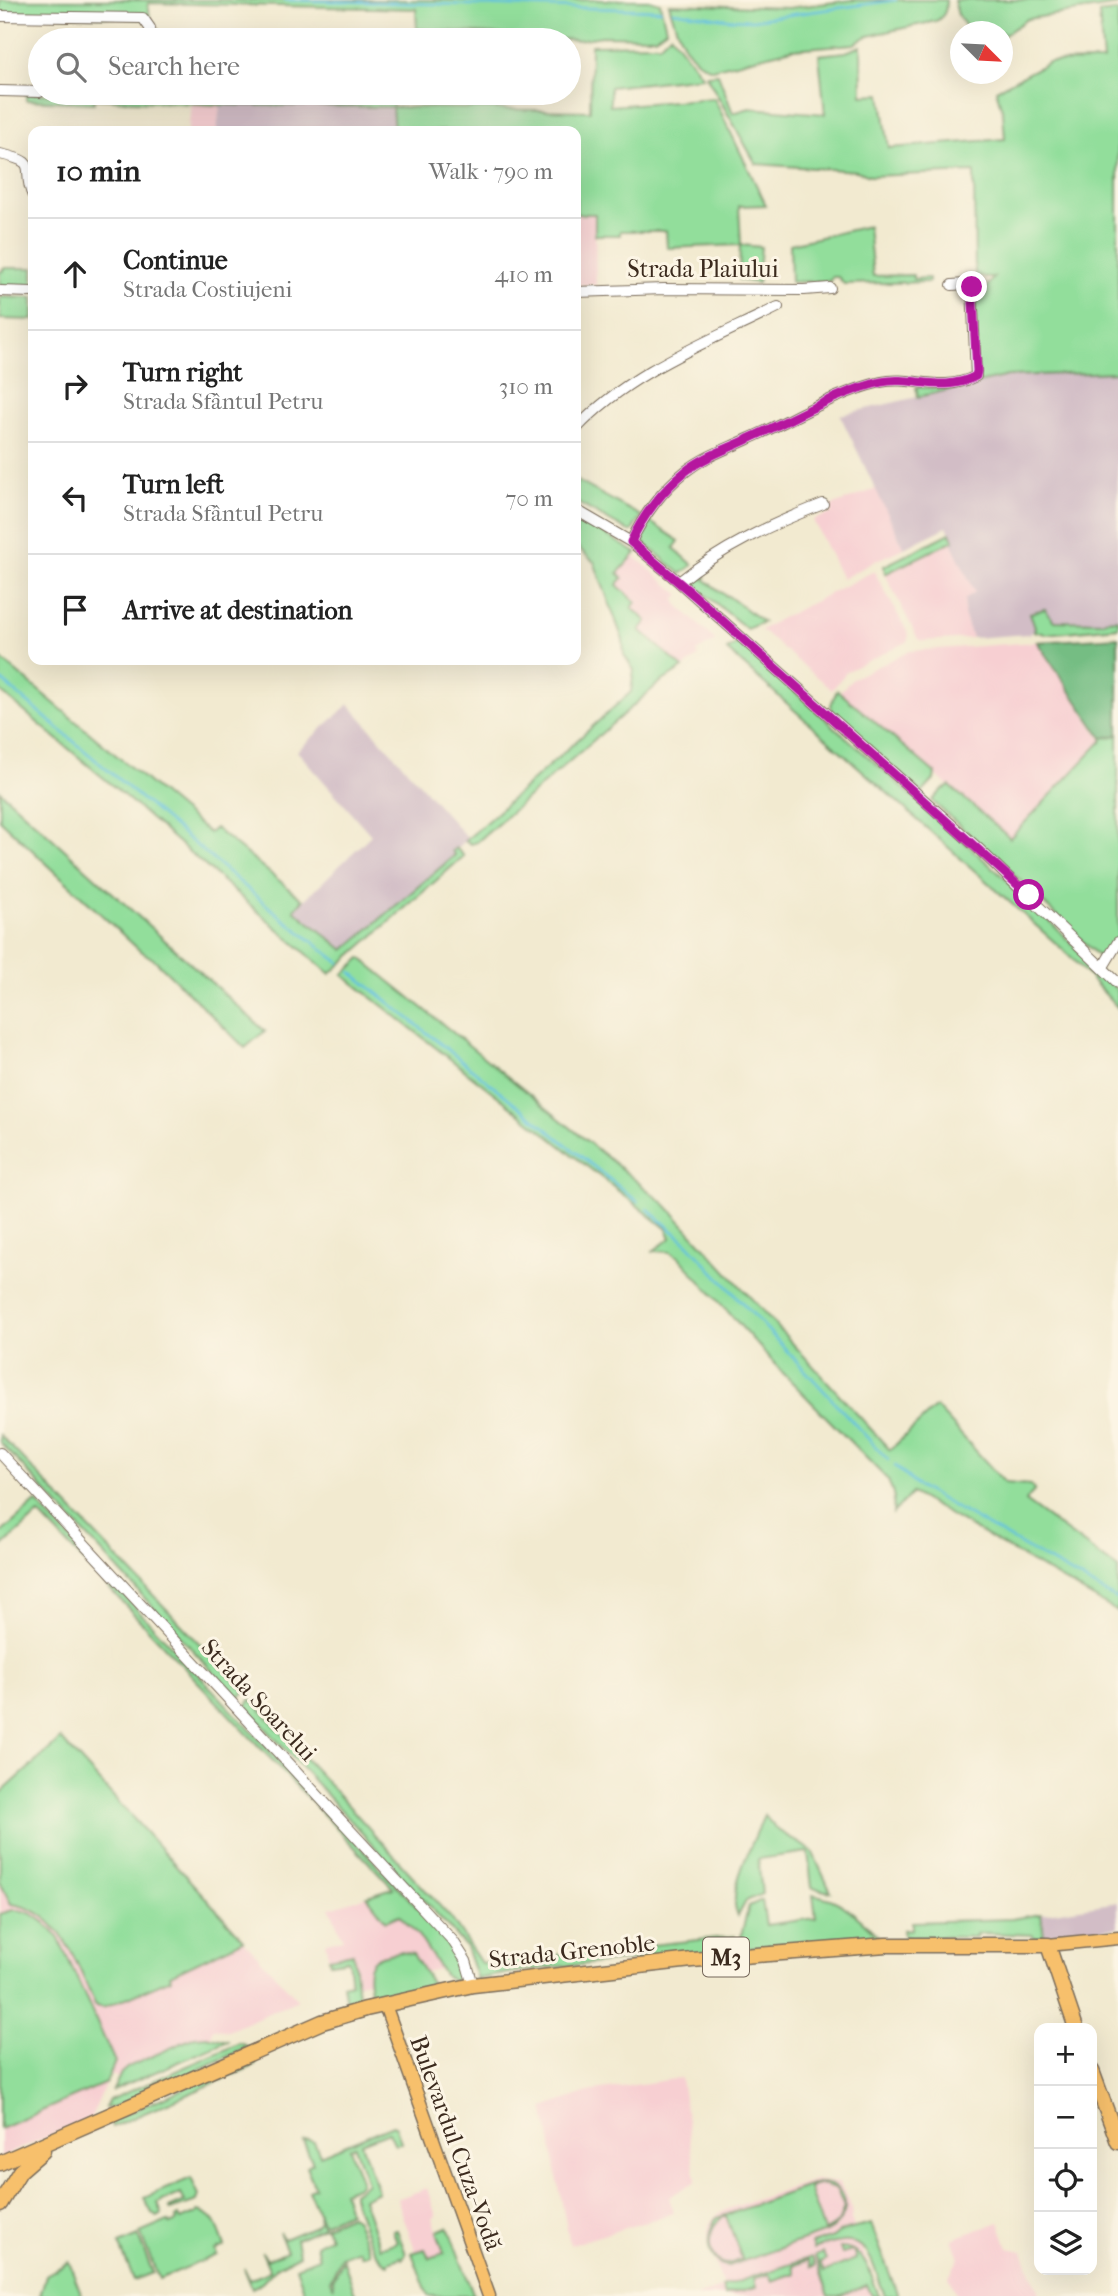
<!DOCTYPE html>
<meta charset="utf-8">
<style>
body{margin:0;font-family:"IM FELL French Canon",serif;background:#f2f2f2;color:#222}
.controls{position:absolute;right:21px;bottom:21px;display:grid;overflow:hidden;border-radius:14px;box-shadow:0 7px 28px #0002}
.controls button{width:63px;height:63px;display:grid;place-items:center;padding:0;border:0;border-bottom:2px solid #e0e0e0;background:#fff;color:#222;font:35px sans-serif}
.compass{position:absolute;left:950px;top:21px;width:63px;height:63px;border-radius:50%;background:#fff;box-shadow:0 7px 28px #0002;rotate:114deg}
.stop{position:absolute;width:21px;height:21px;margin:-16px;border:5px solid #b5179e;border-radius:50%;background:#fff}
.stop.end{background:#b5179e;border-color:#fff;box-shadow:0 2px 7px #0008}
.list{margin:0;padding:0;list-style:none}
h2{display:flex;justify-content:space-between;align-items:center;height:91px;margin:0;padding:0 28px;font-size:30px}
h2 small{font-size:23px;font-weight:400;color:#767676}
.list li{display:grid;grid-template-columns:46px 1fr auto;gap:21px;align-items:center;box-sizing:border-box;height:112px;padding:0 28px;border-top:2px solid #e0e0e0}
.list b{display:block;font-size:26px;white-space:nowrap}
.list p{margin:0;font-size:23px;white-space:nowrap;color:#767676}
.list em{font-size:23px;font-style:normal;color:#767676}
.icon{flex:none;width:38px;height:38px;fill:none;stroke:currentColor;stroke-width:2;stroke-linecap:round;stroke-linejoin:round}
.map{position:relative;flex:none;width:1118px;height:2296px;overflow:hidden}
.search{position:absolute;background:#fff;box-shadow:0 7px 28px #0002;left:28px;top:28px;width:553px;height:77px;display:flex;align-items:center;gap:18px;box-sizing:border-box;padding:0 24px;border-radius:38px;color:#767676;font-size:26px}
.panel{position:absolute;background:#fff;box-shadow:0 7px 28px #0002;left:28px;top:126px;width:553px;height:539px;border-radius:14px}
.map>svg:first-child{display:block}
.built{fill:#f7cfd2}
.industrial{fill:#d2bdc6}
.green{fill:#92de9b;stroke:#66845c;stroke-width:2;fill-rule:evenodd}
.forest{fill:#75bd83;stroke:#587450;stroke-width:2}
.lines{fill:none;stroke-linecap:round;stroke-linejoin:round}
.stream{stroke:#61c0df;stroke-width:2.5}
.minor-casing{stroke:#7b6d5c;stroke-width:12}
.major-casing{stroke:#7b6d5c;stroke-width:15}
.highway-casing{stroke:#7b6d5c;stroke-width:17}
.minor{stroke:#fff;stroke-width:10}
.major{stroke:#f7c06c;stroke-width:12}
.highway{stroke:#f7c06c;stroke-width:14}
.route{stroke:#b5179e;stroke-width:9}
.labels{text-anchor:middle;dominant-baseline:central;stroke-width:6;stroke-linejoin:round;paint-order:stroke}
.shield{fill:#fcf5e5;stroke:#75675a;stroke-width:2}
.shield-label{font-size:23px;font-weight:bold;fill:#3b2a1e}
.street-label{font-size:24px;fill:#3b2a1e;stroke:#fcf5e5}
</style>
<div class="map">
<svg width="1118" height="2296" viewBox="0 0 1118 2296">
<rect width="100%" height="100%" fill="#fcf5e5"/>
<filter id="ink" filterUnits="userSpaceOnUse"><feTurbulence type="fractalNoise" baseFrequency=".0143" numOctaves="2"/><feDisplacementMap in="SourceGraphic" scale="14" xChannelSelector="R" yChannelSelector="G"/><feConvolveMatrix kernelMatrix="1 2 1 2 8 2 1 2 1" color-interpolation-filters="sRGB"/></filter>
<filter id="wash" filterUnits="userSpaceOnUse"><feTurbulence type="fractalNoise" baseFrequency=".00686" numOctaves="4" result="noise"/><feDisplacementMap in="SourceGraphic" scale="28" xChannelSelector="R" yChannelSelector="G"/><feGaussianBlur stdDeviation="1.57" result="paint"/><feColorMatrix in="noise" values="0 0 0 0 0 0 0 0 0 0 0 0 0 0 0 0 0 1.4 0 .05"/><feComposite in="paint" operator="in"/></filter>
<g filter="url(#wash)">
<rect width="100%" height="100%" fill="#f2ead0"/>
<!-- built -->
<path class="built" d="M191,104L220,105L217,131H188Z
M576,214H595L596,285H576Z
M876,489L904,548L879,559L842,579L813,520L832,513L831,506Z
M951,542L976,592L965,599L964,614L972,638L922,641L918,639L885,574Z
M634,556L680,595L675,599L677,604L716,641L696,652L698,657L683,668L639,630L632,607L636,602L617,584L623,578L618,573Z
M874,571L909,635L907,642L847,671L832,690L761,630L776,621Z
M1037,642L1102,741L1009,838L839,692L855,677L910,651Z
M61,1739L298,2000L228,2031L213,2028L211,2038L119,2078L110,2074L91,2118L0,2157V1794Z
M382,1892L418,1935L440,1969L351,1984L348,1960L330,1963L325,1942L343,1939L330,1908Z
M681,2078L696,2181L669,2197L674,2213L570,2245L544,2108L588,2092Z
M815,2180L839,2183L846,2194L852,2209L851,2219L879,2296H696L724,2287L707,2243V2230L711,2221L722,2211Z
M427,2188L436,2216L432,2218L444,2253L429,2258L425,2249L416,2252L397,2199Z
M999,2222L1008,2248L1023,2251L1040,2296H957L949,2276L959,2258L952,2239Z"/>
<!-- industrial -->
<path class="industrial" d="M220,105L393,107L394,131H217Z
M1118,372V619L1105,620V622L1054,621L1049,616L1029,634L972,638L964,614L965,599L975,592L951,542L954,540L947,527L904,548L840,415L1008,376Z
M349,704L468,839L453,851L455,855L345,950L294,910L371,835L297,751Z
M1118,1902V1927L1044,1936L1041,1914Z"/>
<!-- green -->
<path class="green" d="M0,0H649L660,3L666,29L655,37L602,36L578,40L417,29L416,9L148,3L150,19L0,12Z
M852,0H946C946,10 946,15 936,21L881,33L865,37L854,44L792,49L712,69C685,59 676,30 669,4L788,8Z
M954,0H1118V5L1027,19L1003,36L1002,32L969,31L958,15Z
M1118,11V372L1008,376L918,397L916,387L934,388L972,382L976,301L994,277H975L974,172L870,176L857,171L756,164L706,75L718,74L733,113L750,108L825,114L819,55L846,52L861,46L862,95L881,94L889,148L1005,139L1003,113L996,90L1049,62L1103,61L1099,13Z
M670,34L703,77L610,87V106L714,98L766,205L739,206L741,245L761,247L758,283L739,280L740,245L667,248L666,231H620V235H595V214H576V131H394L392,107L220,105L94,99V103L26,100V94L392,93L393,107L590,111L591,45L660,44Z
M868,226L873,276L913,275V279L929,278V282L844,284L838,277H832L830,281L791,282L790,244Z
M3,268H33V288L0,286V271H3Z
M0,297L33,298V320L0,319Z
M576,480L641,516L632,531H628L576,502Z
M576,517L636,553L618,573L623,578L617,585L636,602L632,608L647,621L640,630L683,668L658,684L477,842L471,844L465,841L631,692L634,670L624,655L623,640L594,562L576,546Z
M646,519L679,541L674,548L693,565L681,574L643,542L639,535Z
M950,533L954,540L885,574L884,566Z
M700,572L706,577L704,579L726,596H728L763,622L747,629L689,581Z
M1045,609L1054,621L1104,622L1105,620L1118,619V627L1045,634L1034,631L1035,627L1030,613Z
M739,642L1026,897L1118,991V1008L1069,955L727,650Z
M0,658L209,833L215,828L303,900L294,910L344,950L455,855L452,851L456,848L464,856L330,974L113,786L0,691Z
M837,690L935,773L934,780L922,793L833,714L831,705Z
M1118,735V938L1106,956L1100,958L1022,882L932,801L942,790L950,786L1010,838L1102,741V738Z
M0,791L265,1031L245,1048L156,961L138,949L0,820Z
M361,958L666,1205L890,1450L936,1407L1005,1483L1030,1485L1035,1490L1025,1501L1118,1569V1612L912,1493L893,1513L894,1497L888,1480L781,1371L679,1257L670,1252L653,1251L671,1238L667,1229L343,975Z
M0,1435L245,1691L238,1699L0,1442Z
M36,1502L416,1906C433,1926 467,1953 463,1981H453L445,1976L418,1935L399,1915L386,1921L367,1896L393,1888L39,1514L0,1548V1534Z
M251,1699L451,1918L481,1963L735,1936L734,1950L525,1970L477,1979L466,1947L443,1921L246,1707Z
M61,1739L244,1940L170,1975L171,1979L103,2008L96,2006C76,1965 63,1910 11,1904L0,1882V1794Z
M764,1815L776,1829L812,1851L831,1892L812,1888L808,1852L758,1859L762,1894L746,1901L738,1916C725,1892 755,1840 764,1815Z
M813,1895C841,1897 861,1920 880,1938L743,1948L741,1935L749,1906L762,1900L766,1925L816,1918Z
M13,1910C33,1909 48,1924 59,1939L115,2062L106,2083L0,2129V1914Z
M1041,1914L1044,1936L1034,1938L1033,1935L983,1933L976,1934V1937H904L903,1930L912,1929V1922L1011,1919Z
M400,1952L413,1954L433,1986L375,2001C371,1996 370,1991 369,1984C365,1958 377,1956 400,1952Z
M353,1953L358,1996L356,2001L347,2009L343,1985L351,1983L348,1960L330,1963L329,1958Z
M207,2036L228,2041L113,2090L121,2073L128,2067L195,2037Z
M240,2043L249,2047L112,2108H105L109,2100Z
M253,2058L256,2064L254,2066L112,2127L110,2121Z
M393,2125L396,2127L401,2142L395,2145L389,2132L361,2143L378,2192L363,2199L380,2248L397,2242L393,2231L397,2230L406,2254L402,2259L401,2257L389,2262V2264C372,2259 359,2214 353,2196V2193L367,2183L354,2146L349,2148L361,2181L358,2186L343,2192L349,2212L323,2224L308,2190L315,2187L306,2166L313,2163L303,2141L308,2140L314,2142L320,2155Z
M191,2178L199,2195L197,2201L170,2210L169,2208L185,2201L181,2193L158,2203L162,2215L157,2217L152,2213L144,2198Z
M817,2183C850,2182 855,2218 826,2232L729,2266C705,2265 704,2232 717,2218ZM820,2184L837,2190L844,2207L838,2223L824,2231L809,2188ZM726,2216L742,2259C737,2261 731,2264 726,2264C706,2263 703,2227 726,2216Z
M197,2211C216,2213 219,2230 225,2246L215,2250L217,2255L159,2279L140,2233L168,2221L170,2224L177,2221L176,2218L179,2216L181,2220L197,2213Z
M350,2215L356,2220L370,2253L361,2256L359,2250L341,2257L330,2281L334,2287L333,2280L343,2259L356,2296H306L296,2267L319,2258L316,2245L330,2237L325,2226Z
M318,2216L323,2227L296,2239L299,2255L278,2266L262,2283L252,2288L244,2268L250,2280L270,2271L262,2252L267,2260L287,2251L279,2232L284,2239L315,2226L319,2221Z
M871,2224L898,2296H885C867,2250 869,2230 813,2249L811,2244L833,2237L839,2232Z
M448,2227L474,2296H428L412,2253L425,2249L429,2258L444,2253L437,2231Z
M138,2236L153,2273L134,2280L119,2244Z
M840,2248C866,2248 871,2276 879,2296H872L867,2285L839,2296H829L815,2256L823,2253L826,2260L820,2263L824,2272L856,2259L853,2251L842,2254Z
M812,2257L815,2266L811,2267L808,2260L793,2266L795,2273L772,2281L769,2274L754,2279L756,2287L725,2295L722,2287Z
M69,2262L82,2296H40L46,2275Z"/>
<!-- forest -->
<path class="forest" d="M1118,637V735L1102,738L1037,642Z"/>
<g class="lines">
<!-- stream -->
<path class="stream" d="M285,0L661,10
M673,11L727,19L752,20L896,0
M0,679L281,917L340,963
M351,972L638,1202
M648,1209L688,1244L888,1460
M895,1466L916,1485L1118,1600"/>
</g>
</g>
<g filter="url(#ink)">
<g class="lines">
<defs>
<path id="minor" d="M0,16L143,18L150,28L151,40
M0,91L40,92
M0,154C43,163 20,168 33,196
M0,291L33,292
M576,292L664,289L804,290L830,288
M576,429C630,371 708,342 778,307
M576,510L631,542L679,582L980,850L1118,983
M631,542C643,516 663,489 686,471C705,456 727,449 748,439C792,420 834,393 881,382C912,375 941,394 976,376L972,287L965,284L952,285
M679,582C722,547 772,524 823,504
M1103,967L1118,942
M0,1453L453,1941L466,1961L473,1985"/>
<path id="major" d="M1048,1945L1118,1938
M385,2005L489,2296"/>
<path id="highway" d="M1092,2071L1118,2142
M0,2163L322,2022L366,2009L473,1985L692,1960L886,1945H1048L1076,2028
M0,2204L20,2171L43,2151"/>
</defs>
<!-- minor casing -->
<use href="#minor" class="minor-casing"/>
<!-- major casing -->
<use href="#major" class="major-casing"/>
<!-- highway casing -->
<use href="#highway" class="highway-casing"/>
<!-- minor -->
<use href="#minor" class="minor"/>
<!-- major -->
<use href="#major" class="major"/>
<!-- highway -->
<use href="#highway" class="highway"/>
</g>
</g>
<g class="lines" filter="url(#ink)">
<!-- route -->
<path class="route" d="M972,287L977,371L976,376C942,394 912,375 881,382C834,393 792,420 748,439C728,449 705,456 686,471C664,489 642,516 631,542L695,596L1029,895"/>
</g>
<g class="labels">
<!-- shield labels -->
<rect class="shield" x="703" y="1937.5" width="46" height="39" rx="5"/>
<g class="shield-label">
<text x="726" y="1957">M3</text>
</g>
<!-- street labels -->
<g class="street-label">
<text x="703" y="269">Strada Plaiului</text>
<text transform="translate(259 1700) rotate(47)">Strada Soarelui</text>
<text transform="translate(572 1951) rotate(-6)">Strada Grenoble</text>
<text transform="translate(456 2143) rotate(70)">Bulevardul Cuza-Vodă</text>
</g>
</g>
</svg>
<div class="controls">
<button>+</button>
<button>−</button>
<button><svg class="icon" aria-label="locate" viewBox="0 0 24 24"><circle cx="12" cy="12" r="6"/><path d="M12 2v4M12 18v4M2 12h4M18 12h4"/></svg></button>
<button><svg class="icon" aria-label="layers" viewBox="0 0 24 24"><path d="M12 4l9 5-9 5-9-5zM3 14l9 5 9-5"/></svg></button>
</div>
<svg class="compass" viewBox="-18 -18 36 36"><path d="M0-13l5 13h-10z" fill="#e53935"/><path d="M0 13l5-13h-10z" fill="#767676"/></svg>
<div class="stop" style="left:1029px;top:895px"></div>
<div class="stop end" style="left:972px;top:287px"></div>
<div class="search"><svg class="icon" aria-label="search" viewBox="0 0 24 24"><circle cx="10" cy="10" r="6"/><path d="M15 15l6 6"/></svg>Search here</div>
<section class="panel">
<h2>10 min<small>Walk · 790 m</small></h2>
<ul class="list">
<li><svg class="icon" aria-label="ahead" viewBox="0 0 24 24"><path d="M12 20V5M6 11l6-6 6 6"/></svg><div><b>Continue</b><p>Strada Costiujeni</p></div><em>410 m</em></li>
<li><svg class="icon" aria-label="right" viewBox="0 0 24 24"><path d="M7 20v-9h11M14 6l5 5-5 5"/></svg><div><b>Turn right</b><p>Strada Sfântul Petru</p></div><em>310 m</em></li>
<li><svg class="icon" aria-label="left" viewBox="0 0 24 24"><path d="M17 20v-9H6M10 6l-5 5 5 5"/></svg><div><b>Turn left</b><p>Strada Sfântul Petru</p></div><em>70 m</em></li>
<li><svg class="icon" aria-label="arrive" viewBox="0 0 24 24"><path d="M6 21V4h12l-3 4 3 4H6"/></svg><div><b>Arrive at destination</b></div></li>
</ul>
</section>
</div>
